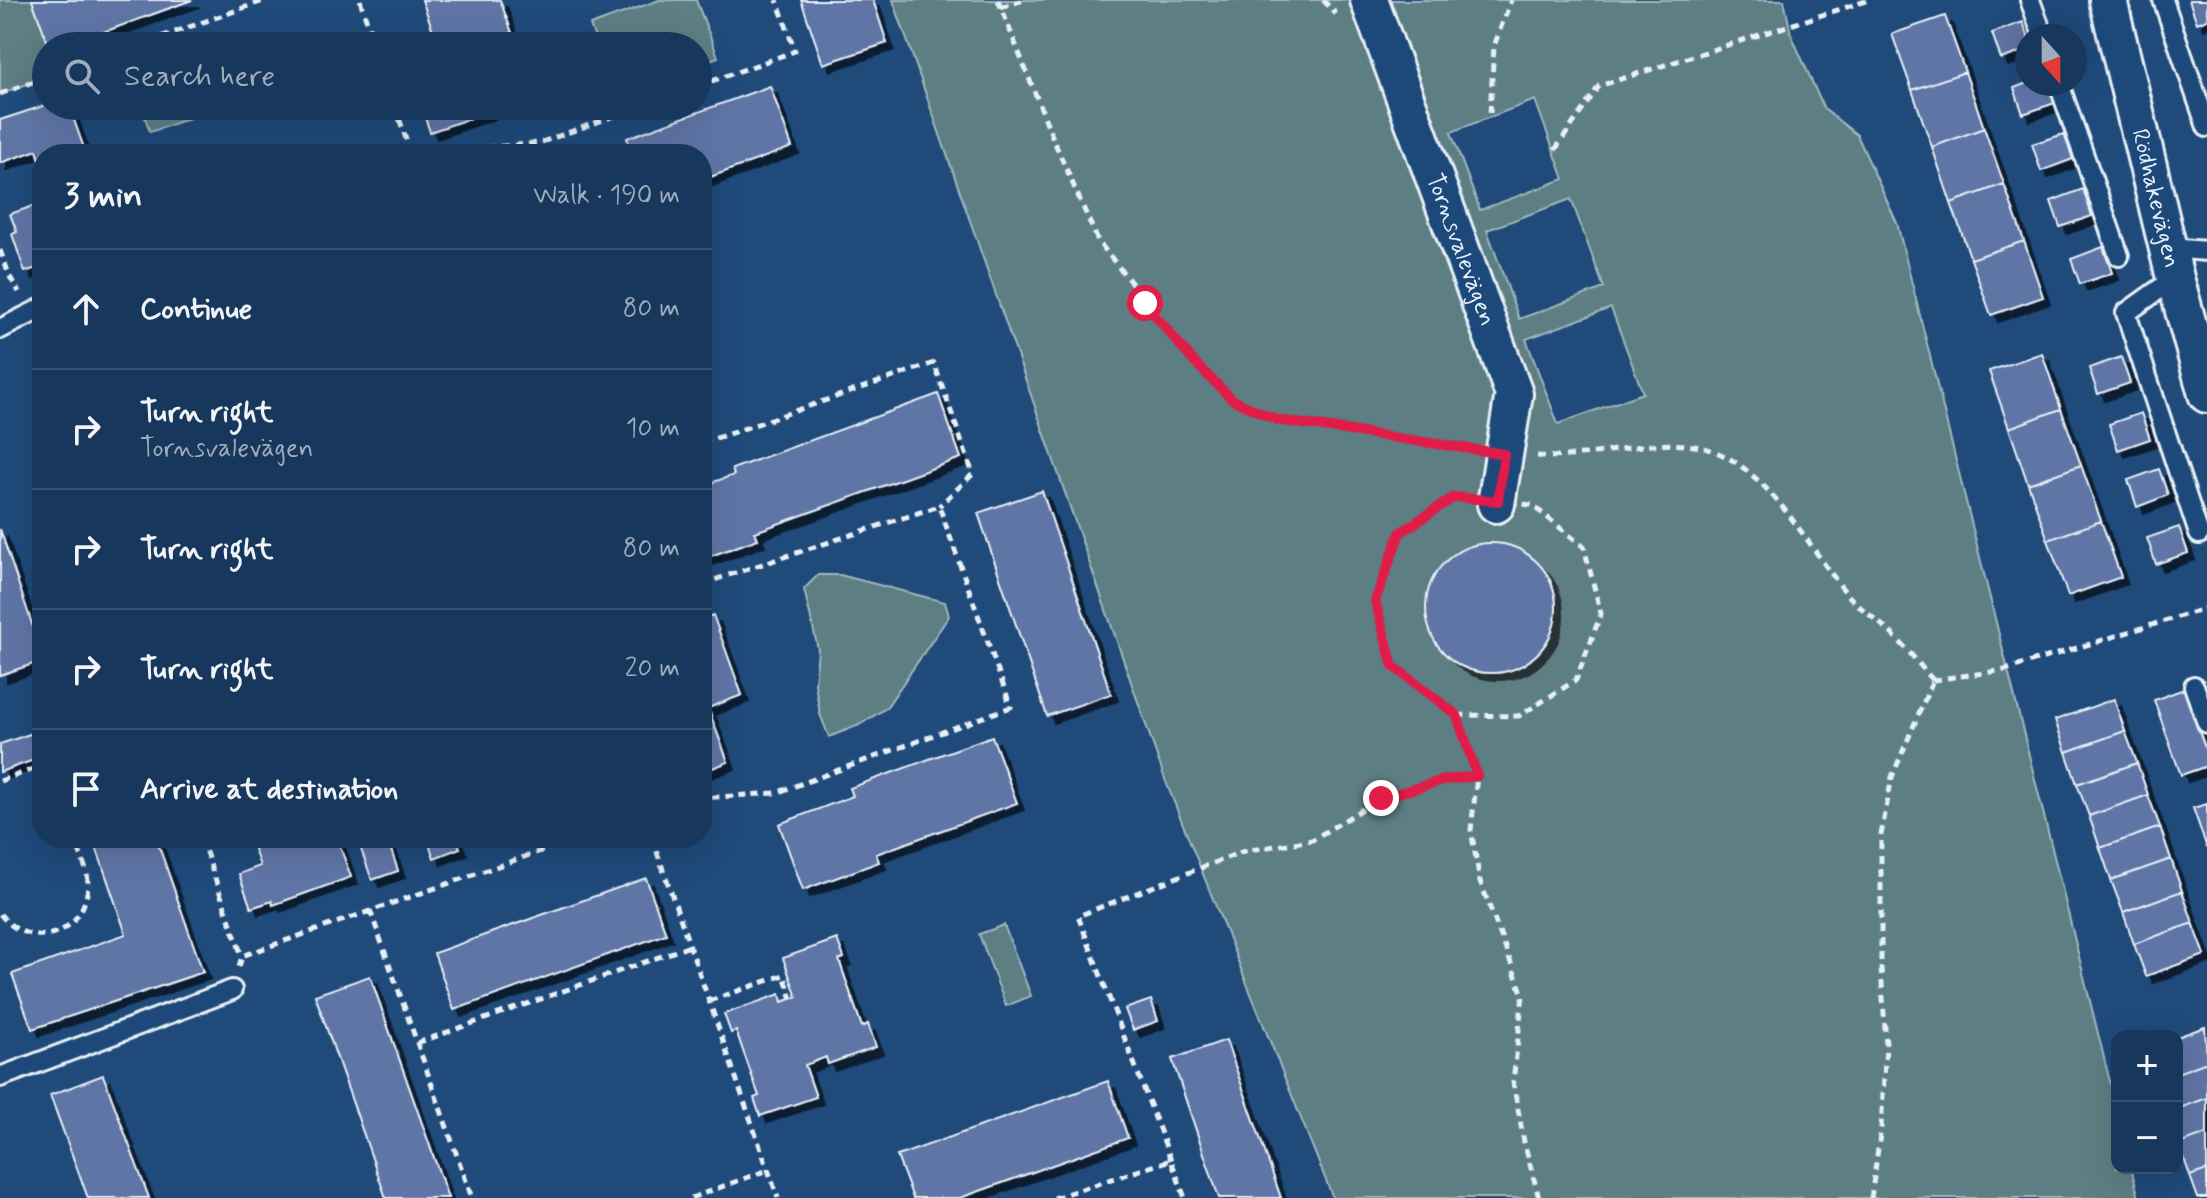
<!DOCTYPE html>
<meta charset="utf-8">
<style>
body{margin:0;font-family:Mynerve,sans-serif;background:#244365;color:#f1f3f6}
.controls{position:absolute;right:24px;bottom:24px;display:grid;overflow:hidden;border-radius:16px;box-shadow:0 8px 32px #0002}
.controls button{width:72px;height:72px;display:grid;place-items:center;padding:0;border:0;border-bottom:2px solid #365272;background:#17385c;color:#f1f3f6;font:40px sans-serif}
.compass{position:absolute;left:2015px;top:24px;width:72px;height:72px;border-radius:50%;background:#17385c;box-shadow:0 8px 32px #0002;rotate:159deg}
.stop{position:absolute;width:24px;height:24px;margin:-18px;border:6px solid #e11d48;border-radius:50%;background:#fff}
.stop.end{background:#e11d48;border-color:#fff;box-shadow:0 2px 8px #0008}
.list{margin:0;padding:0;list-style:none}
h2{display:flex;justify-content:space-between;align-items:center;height:104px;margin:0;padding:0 32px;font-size:34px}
h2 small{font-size:26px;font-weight:400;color:#9eacbb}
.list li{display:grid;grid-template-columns:52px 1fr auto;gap:24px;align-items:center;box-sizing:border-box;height:120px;padding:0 32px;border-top:2px solid #365272}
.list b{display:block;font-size:30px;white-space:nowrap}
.list p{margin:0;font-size:26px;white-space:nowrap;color:#9eacbb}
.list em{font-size:26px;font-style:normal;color:#9eacbb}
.icon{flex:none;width:44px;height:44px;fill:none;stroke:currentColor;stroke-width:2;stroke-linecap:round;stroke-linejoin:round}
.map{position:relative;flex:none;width:2207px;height:1198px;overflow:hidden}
.search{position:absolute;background:#17385c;box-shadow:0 8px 32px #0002;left:32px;top:32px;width:680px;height:88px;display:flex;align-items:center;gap:20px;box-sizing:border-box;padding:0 28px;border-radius:44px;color:#9eacbb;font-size:30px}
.panel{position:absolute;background:#17385c;box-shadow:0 8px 32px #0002;left:32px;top:144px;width:680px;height:704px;border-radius:32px}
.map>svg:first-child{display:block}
.green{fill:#5d7e83;stroke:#a2b8be;stroke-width:2;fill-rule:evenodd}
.building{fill:#5f75a6;stroke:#e8f1f8;stroke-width:2;filter:url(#shadow)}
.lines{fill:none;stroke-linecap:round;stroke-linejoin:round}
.service-casing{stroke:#e8f1f8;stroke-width:24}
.minor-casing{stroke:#e8f1f8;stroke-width:42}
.path{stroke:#e8f1f8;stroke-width:5;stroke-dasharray:8 6;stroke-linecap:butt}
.service{stroke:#1f4a7a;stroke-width:18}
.minor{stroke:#1f4a7a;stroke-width:36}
.route{stroke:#e11d48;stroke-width:10}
.labels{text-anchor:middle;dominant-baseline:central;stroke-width:6;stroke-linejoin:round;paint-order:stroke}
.street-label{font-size:24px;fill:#e8f1f8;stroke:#1f4a7a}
</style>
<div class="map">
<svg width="2207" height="1198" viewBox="0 0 2207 1198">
<defs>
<filter id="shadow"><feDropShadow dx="7" dy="7" stdDeviation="0" flood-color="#0009"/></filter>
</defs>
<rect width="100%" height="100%" fill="#1f4a7a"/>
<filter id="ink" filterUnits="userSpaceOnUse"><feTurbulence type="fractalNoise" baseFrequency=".0125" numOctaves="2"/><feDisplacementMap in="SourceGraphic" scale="16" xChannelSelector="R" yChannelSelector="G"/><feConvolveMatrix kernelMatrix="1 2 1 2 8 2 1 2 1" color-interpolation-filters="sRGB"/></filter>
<g filter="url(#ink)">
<!-- green -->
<path class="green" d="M0,0H32L49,46H46V77L0,94Z
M659,0H696L718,57L698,65V46H598L590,25Z
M893,0H1784L1791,34L1824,109L1857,135L1897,223L2117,1110V1168H2131L2139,1198H1333L1166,782ZM1535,100L1564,179L1480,210L1451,132ZM1571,199L1604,288L1519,319L1487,230ZM1611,308L1643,393L1558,424L1526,339Z
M141,106H224L150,132Z
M818,575H840L945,602L949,616L886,708L859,725L829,737L820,714L815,684L818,649L804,589Z
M1004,925L1031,996L1006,1006L979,934Z"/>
<!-- building -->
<path class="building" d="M32,0H192L65,46H49Z
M422,0H500L515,41L501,46H427L437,42Z
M801,0H873L887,43L823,64Z
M2189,0H2207V19L2197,23Z
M1945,16L1965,72L1912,90L1892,34Z
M2023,22L2028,36L2027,50L2001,59L1992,33Z
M1965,72L1984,128L1932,147L1912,90Z
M2027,83L2048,84L2055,103L2023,114L2014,88Z
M770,86L792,147L702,180V154H602L629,144L627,138Z
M46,105L69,106L86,154H42V166L37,150L0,163V120Z
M421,106H499L500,108L430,132Z
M1984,128L2004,184L1951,203L1932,147Z
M2064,134L2073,159L2041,171L2032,144Z
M2004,184L2024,241L1971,259L1951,203Z
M2083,189L2092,216L2060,227L2051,201Z
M42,203V266L25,272L12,234L17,232L10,214Z
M2024,241L2043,297L1991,315L1971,259Z
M2103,247L2112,273L2080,284L2071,259Z
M2042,353L2061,409L2009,428L1989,371Z
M2121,357L2130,383L2098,394L2089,368Z
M938,394L961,458L755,532L758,539L702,559V486L734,475L732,469Z
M2061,409L2081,465L2028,484L2009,428Z
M2141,413L2150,439L2118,450L2109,424Z
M2081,465L2101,521L2048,540L2028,484Z
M2159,469L2168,495L2137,507L2128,480Z
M1042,491L1111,694L1047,716L978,513Z
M2101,521L2121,577L2068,596L2048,540Z
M2179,527L2188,553L2156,564L2147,538Z
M0,529L42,654V661L0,675Z
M1426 608a65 65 0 1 1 130 0a65 65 0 1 1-130 0Z
M713,615L742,695L708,708L728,762L702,772V619Z
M2184,689L2207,753V766L2181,775L2154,700Z
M2114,699L2125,731L2066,752L2055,720Z
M42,730V757L0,772V744Z
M2125,731L2137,763L2077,784L2066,752Z
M992,736L1017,803L876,854L879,862L803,890L779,824L853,796L850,788Z
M2137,763L2148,795L2089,816L2077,784Z
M2148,795L2160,827L2100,848L2089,816Z
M2207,804V848L2193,808Z
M2160,827L2171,859L2111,880L2100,848Z
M93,838H156L203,972L32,1029L12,974L126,934Z
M250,838H337L351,877L273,905L272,901L251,908L239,874L260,866Z
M357,838H387L398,871L372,880Z
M427,838H456L460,848L434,858Z
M2171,859L2182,891L2123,912L2111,880Z
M646,878L666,934L454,1010L434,953Z
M2182,891L2193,923L2134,944L2123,912Z
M2193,923L2205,955L2146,976L2134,944Z
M837,939L844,958L839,960L862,1027L868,1024L876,1047L828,1064L826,1057L805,1065L816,1097L760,1116L754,1098L759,1096L736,1031L731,1033L724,1014L780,994L782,1002L797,997L783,958Z
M370,976L425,1132L448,1198H386L315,995Z
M1151,1000L1158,1021L1133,1030L1125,1009Z
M2205,1027L2207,1062L2177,1073V1037Z
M1226,1040L1281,1198H1219L1172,1059Z
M2207,1062V1098L2177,1109V1073Z
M103,1075L149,1198H88L50,1095Z
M1108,1081L1128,1138L960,1198H913L897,1156Z
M2207,1098V1134L2179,1144L2177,1109Z
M2207,1134V1170L2190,1176L2179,1144Z
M2207,1170V1198H2198L2190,1176Z"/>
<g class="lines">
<defs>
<path id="service" d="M2030,0L2043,36
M2163,0L2207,127
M2059,84L2119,256
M2168,248L2207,251
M2175,278L2126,313L2199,534
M0,329L42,308
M2194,686L2207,723
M0,1077L232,990"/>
<g id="minor">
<path id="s1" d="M1369,0L1514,394L1496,504"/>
<path id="s2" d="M2108,0L2175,278L2207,394"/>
</g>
</defs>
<!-- service casing -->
<use href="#service" class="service-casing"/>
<!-- minor casing -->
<use href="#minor" class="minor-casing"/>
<!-- path -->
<path class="path" d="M360,0L375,46
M998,0L1054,141L1098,241L1194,362L1233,400L1277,420L1471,449
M1323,0L1336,14
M1001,7L1024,0
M135,46L266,0
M401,46L435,35
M698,86L795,51L777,0
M0,94L46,77
M395,106L411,154L539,143L642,106
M1490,113L1494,46L1511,0
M1555,150L1599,86L1869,0
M0,250L10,277L19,292
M702,443L934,363L973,474L939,506
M1537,456C1589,461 1642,438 1694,446C1762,455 1807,546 1847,594C1862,611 1882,623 1897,639C1910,652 1921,667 1933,680
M1454,497L1532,505L1584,547L1601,614L1576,680L1519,716L1457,715L1393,666L1375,601L1400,533Z
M702,584L939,506L1011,707L776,793L702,798
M1933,680L2005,670L2207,608
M1457,715L1477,776L1471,830L1480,881L1523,995L1513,1082L1524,1142L1539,1198
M0,781L42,766
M201,838L242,956
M652,838L778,1198
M370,910L472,1198
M0,914C31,953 84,935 88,886C89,871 79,852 74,838
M239,967L242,956L578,838
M709,1001L784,975L792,999
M417,1043L690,946
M1171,1160L1078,916L1244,851L1312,840L1381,798L1444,780L1477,776
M691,1198L768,1170
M1054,1198L1171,1160L1185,1198
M1871,1198L1881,1128L1886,1045L1881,967V835L1892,777L1933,680"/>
<!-- service -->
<use href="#service" class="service"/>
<!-- minor -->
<use href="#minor" class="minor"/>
</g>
</g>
<g class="lines" filter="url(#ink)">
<!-- route -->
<path class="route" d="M1145,303L1194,362L1233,400L1277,420L1504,454L1498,501L1454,497L1400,533L1375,601L1393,666L1457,715L1477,776L1444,780L1381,798"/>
</g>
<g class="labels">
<!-- street labels -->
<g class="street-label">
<text stroke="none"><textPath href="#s2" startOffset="204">Rödhakevägen</textPath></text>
<text stroke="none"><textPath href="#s1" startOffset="266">Tornsvalevägen</textPath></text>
</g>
</g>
</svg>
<div class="controls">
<button>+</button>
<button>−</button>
</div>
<svg class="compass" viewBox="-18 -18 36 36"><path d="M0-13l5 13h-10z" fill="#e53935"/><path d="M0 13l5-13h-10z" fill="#9eacbb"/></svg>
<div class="stop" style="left:1145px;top:303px"></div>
<div class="stop end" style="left:1381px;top:798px"></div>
<div class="search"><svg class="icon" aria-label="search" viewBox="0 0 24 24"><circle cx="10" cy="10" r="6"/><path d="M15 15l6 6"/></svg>Search here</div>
<section class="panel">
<h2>3 min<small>Walk · 190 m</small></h2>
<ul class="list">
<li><svg class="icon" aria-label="ahead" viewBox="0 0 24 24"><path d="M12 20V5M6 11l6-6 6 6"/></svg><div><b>Continue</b></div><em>80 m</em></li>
<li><svg class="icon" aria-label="right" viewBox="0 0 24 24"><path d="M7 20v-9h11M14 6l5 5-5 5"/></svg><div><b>Turn right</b><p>Tornsvalevägen</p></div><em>10 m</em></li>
<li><svg class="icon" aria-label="right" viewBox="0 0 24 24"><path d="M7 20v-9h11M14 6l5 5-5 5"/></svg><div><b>Turn right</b></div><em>80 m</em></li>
<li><svg class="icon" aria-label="right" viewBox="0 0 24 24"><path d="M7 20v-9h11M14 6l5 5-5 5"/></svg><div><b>Turn right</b></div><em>20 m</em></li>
<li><svg class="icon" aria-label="arrive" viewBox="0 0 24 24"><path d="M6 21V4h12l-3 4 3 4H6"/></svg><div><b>Arrive at destination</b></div></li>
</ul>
</section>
</div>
